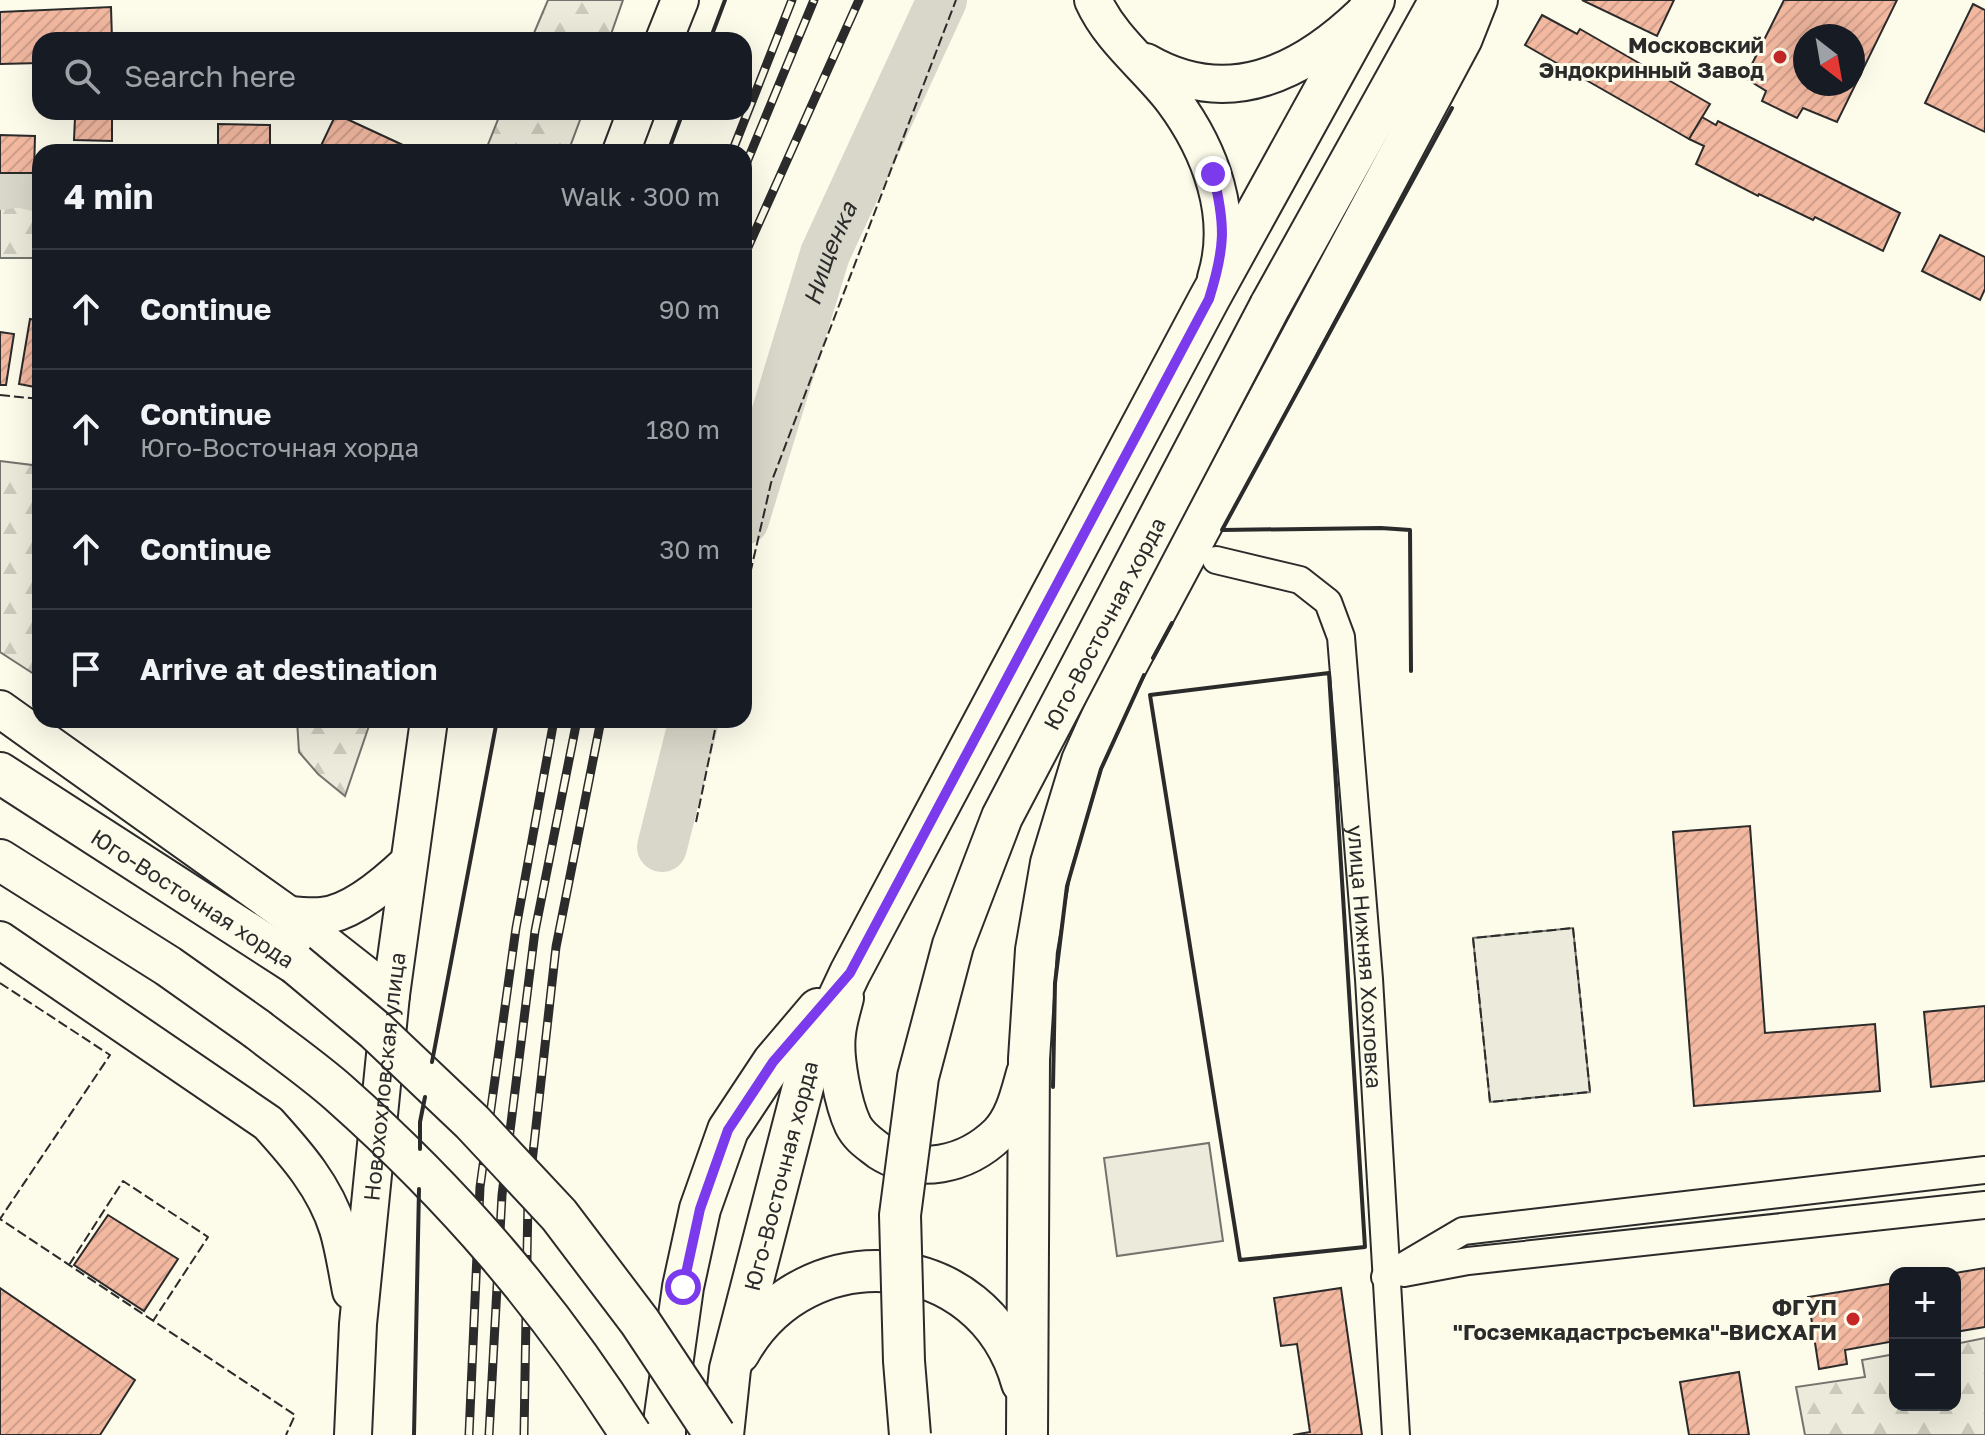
<!DOCTYPE html>
<meta charset="utf-8">
<style>
body{margin:0;font-family:"Golos Text",sans-serif;background:#242831;color:#f1f3f6}
.controls{position:absolute;right:24px;bottom:24px;display:grid;overflow:hidden;border-radius:16px;box-shadow:0 8px 32px #0002}
.controls button{width:72px;height:72px;display:grid;place-items:center;padding:0;border:0;border-bottom:2px solid #363941;background:#171b24;color:#f1f3f6;font:40px sans-serif}
.compass{position:absolute;left:1793px;top:24px;width:72px;height:72px;border-radius:50%;background:#171b24;box-shadow:0 8px 32px #0002;rotate:149deg}
.stop{position:absolute;width:24px;height:24px;margin:-18px;border:6px solid #7c3aed;border-radius:50%;background:#fff}
.stop.end{background:#7c3aed;border-color:#fff;box-shadow:0 2px 8px #0008}
.list{margin:0;padding:0;list-style:none}
h2{display:flex;justify-content:space-between;align-items:center;height:104px;margin:0;padding:0 32px;font-size:34px}
h2 small{font-size:26px;font-weight:400;color:#9ea1a6}
.list li{display:grid;grid-template-columns:52px 1fr auto;gap:24px;align-items:center;box-sizing:border-box;height:120px;padding:0 32px;border-top:2px solid #363941}
.list b{display:block;font-size:30px;white-space:nowrap}
.list p{margin:0;font-size:26px;white-space:nowrap;color:#9ea1a6}
.list em{font-size:26px;font-style:normal;color:#9ea1a6}
.icon{flex:none;width:44px;height:44px;fill:none;stroke:currentColor;stroke-width:2;stroke-linecap:round;stroke-linejoin:round}
.map{position:relative;flex:none;width:1985px;height:1435px;overflow:hidden}
.search{position:absolute;background:#171b24;box-shadow:0 8px 32px #0002;left:32px;top:32px;width:720px;height:88px;display:flex;align-items:center;gap:20px;box-sizing:border-box;padding:0 28px;border-radius:24px;color:#9ea1a6;font-size:30px}
.panel{position:absolute;background:#171b24;box-shadow:0 8px 32px #0002;left:32px;top:144px;width:720px;height:584px;border-radius:24px}
.map>svg:first-child{display:block}
.forest{fill:url(#forest-firs);stroke:#74746e;stroke-width:2}
.park{fill:#ecebdb;stroke:#74746e;stroke-width:2}
.lines{fill:none;stroke-linecap:round;stroke-linejoin:round}
.river{stroke:#d8d7c9;stroke-width:50}
.building{fill:url(#building-hatch);stroke:#2b2b2b;stroke-width:2;fill-rule:evenodd}
.street-casing{stroke:#2b2b2b;stroke-width:30}
.secondary-casing{stroke:#2b2b2b;stroke-width:40}
.primary-casing{stroke:#2b2b2b;stroke-width:44}
.street{stroke:#fdfbea;stroke-width:26}
.secondary{stroke:#fdfbea;stroke-width:36}
.primary{stroke:#fdfbea;stroke-width:40}
.rail-casing{stroke:#2b2b2b;stroke-width:9}
.rail{stroke:#fdfbea;stroke-width:6;stroke-dasharray:18;stroke-linecap:butt}
.primary-bridge-casing{stroke:#2b2b2b;stroke-width:44;stroke-linecap:butt}
.primary-bridge{stroke:#fdfbea;stroke-width:40}
.fence{stroke:#2b2b2b;stroke-width:2;stroke-dasharray:10 4;stroke-linecap:butt}
.wall{stroke:#2b2b2b;stroke-width:4}
.route{stroke:#7c3aed;stroke-width:10}
.poi-dot{fill:#c62828;stroke:#fdfbea;stroke-width:3}
.labels{text-anchor:middle;dominant-baseline:central;stroke-width:6;stroke-linejoin:round;paint-order:stroke}
.poi-label{font-size:22px;font-weight:bold;fill:#2b2b2b;stroke:#fdfbea;text-anchor:end}
.street-label{font-size:22px;fill:#2b2b2b;stroke:#fdfbea}
.water-label{font-size:24px;font-style:italic;fill:#2b2b2b;stroke:#fdfbea}
</style>
<div class="map">
<svg width="1985" height="1435" viewBox="0 0 1985 1435">
<defs>
<pattern id="forest-firs" width="22" height="20" patternUnits="userSpaceOnUse" patternTransform="scale(2)"><rect width="22" height="20" fill="#ecebdb"/><path d="M5 1l3.5 6h-7zM16 11l3.5 6h-7z" fill="#cbcabc"/></pattern>
<pattern id="building-hatch" width="6" height="6" patternUnits="userSpaceOnUse" patternTransform="scale(2)"><rect width="6" height="6" fill="#f2b8a0"/><path d="M-1 1l2-2M0 6l6-6M5 7l2-2" fill="none" stroke="#d09e8a"/></pattern>
</defs>
<rect width="100%" height="100%" fill="#fdfbea"/>
<!-- forest -->
<path class="forest" d="M548,0H623L609,40H531Z
M501,112H583L568,152H485Z
M0,197H40V258H0Z
M0,461L40,466V678L0,652Z
M297,720H371L345,796L318,774L299,752Z
M1985,1338V1435H1805L1796,1387L1865,1377L1862,1360L1895,1354V1405H1955V1344Z"/>
<!-- park -->
<path class="park" d="M1573,928L1590,1092L1490,1102L1473,938Z
M1209,1143L1223,1241L1117,1256L1104,1158Z"/>
<g class="lines">
<!-- river -->
<g class="river">
<path d="M0,185L18,182L40,187"/>
<path id="s1" d="M744,520L825,254L942,0"/>
<path d="M662,847L694,720"/>
</g>
</g>
<!-- building -->
<path class="building" d="M1582,0H1674L1657,36Z
M1784,0H1897L1837,122L1803,108L1797,118L1762,101L1766,91L1745,78ZM1805,36H1853V84H1805Z
M1973,4L1985,10V132L1925,103Z
M111,7L112,40H40V63L0,64V12Z
M1542,15L1577,34L1580,29L1710,104L1689,139L1525,45Z
M336,114L418,152H318Z
M1702,117L1716,125L1718,121L1900,213L1883,251L1815,217L1813,220L1759,194L1758,196L1696,164L1704,146L1689,139Z
M75,118L112,119V141L74,140Z
M218,124L270,125V152H218Z
M0,135L35,136L34,173H0Z
M1940,235L1985,257V289L1980,300L1922,271Z
M30,319L40,321V388L19,384Z
M0,332L14,334L6,385H0Z
M1750,826L1765,1033L1875,1024L1880,1091L1694,1106L1673,832Z
M1985,1006V1081L1931,1087L1924,1012Z
M108,1215L178,1259L144,1311L74,1265Z
M1985,1268V1327L1955,1332V1273Z
M1895,1283V1341L1845,1350L1847,1364L1819,1369L1808,1297Z
M0,1288L135,1380L100,1435H0Z
M1341,1288L1362,1435H1293L1310,1432L1297,1344L1281,1346L1274,1298Z
M1739,1372L1749,1435H1689L1680,1382Z"/>
<g class="lines">
<defs>
<g id="street">
<path id="s2" d="M1216,560L1300,580L1328,602L1341,637L1369,979L1396,1435"/>
<path d="M1404,1273L1468,1261L1985,1205"/>
<path d="M1385,1277L1463,1231L1985,1170"/>
</g>
<g id="secondary">
<path d="M1093,0C1111,40 1147,66 1173,100C1211,151 1235,217 1216,278"/>
<path d="M664,40L680,0"/>
<path d="M1146,62C1227,109 1300,74 1362,15"/>
<path d="M621,152L636,112"/>
<path d="M0,709L289,915L391,995"/>
<path d="M289,915C300,916 312,917 322,916C352,913 388,882 409,862"/>
<path d="M0,940L268,1123C297,1155 325,1187 338,1229C344,1249 347,1271 351,1291"/>
<path d="M845,998C842,1010 838,1022 837,1034C834,1057 843,1104 853,1125C859,1137 869,1143 879,1151C918,1176 966,1165 998,1134C1014,1118 1019,1094 1025,1073"/>
<path id="s3" d="M353,1435L358,1324L391,995L429,720"/>
</g>
<g id="primary">
<path d="M1270,306L1440,0"/>
<path id="s4" d="M0,773L296,964"/>
<path d="M0,860L168,966L257,1029"/>
<path d="M739,1353C805,1233 984,1246 1022,1383"/>
<path d="M665,1435V1415L683,1287L700,1209L728,1130L773,1062L818,1009"/>
<path id="s5" d="M723,1435L730,1369L811,1056L850,973L1209,299L1374,0"/>
<path d="M1027,1435L1029,1059L1036,950L1051,863L1082,761L1117,683L1462,38L1477,0"/>
</g>
</defs>
<!-- street casing -->
<use href="#street" class="street-casing"/>
<!-- secondary casing -->
<use href="#secondary" class="secondary-casing"/>
<!-- primary casing -->
<use href="#primary" class="primary-casing"/>
<!-- street -->
<use href="#street" class="street"/>
<!-- secondary -->
<use href="#secondary" class="secondary"/>
<!-- primary -->
<use href="#primary" class="primary"/>
<defs>
<path id="rail" d="M732,152L792,0
M744,169L814,0
M744,256L859,0
M469,1435L480,1187L516,928L554,720
M489,1435L502,1195L535,931L577,720
M524,1435L528,1198L556,947L601,720"/>
</defs>
<!-- rail casing -->
<use href="#rail" class="rail-casing"/>
<!-- rail -->
<use href="#rail" class="rail"/>
<defs>
<g id="primary-bridge">
<path d="M296,964L375,1030L472,1122L559,1215L640,1322L715,1435"/>
<path d="M257,1029C284,1050 313,1070 339,1093C455,1196 547,1303 631,1435"/>
<path id="s6" d="M910,1435L904,1361L900,1215L918,1077L953,945L1002,817L1270,306"/>
</g>
</defs>
<!-- primary-bridge casing -->
<use href="#primary-bridge" class="primary-bridge-casing"/>
<!-- primary-bridge -->
<use href="#primary-bridge" class="primary-bridge"/>
<!-- fence -->
<path class="fence" d="M0,395L40,399
M744,600L771,483L956,0
M696,822L717,720
M1573,928L1590,1092L1490,1102L1473,938Z
M0,983L110,1055L0,1219L295,1415L286,1435
M69,1265L123,1181L208,1237L153,1321"/>
<!-- wall -->
<path class="wall" d="M710,40L725,0
M668,152L683,112
M1153,658L1172,623
M1411,671L1410,530L1381,528L1222,530L1452,108
M1329,673L1365,1247L1240,1260L1150,695Z
M432,1062L497,720
M1053,1087L1055,983L1067,886L1101,769L1144,675
M420,1149V1122L425,1097
M414,1435L419,1189"/>
</g>
<g class="lines">
<!-- route -->
<path class="route" d="M683,1287L700,1209L728,1130L773,1062L850,973L1209,299C1225,248 1226,226 1213,174"/>
</g>
<!-- markers -->
<g class="poi-dot">
<circle cx="1780" cy="57" r="8"/>
<circle cx="1853" cy="1319" r="8"/>
</g>
<g class="labels">
<!-- poi labels -->
<g class="poi-label">
<text x="1764" y="44">Московский<tspan x="1764" dy="25">Эндокринный Завод</tspan></text>
<text x="1837" y="1306">ФГУП<tspan x="1837" dy="25">"Госземкадастрсъемка"-ВИСХАГИ</tspan></text>
</g>
<!-- street labels -->
<g class="street-label">
<text stroke="none"><textPath href="#s6" startOffset="852">Юго-Восточная хорда</textPath></text>
<text stroke="none"><textPath href="#s4" startOffset="230">Юго-Восточная хорда</textPath></text>
<text stroke="none"><textPath href="#s2" startOffset="480">улица Нижняя Хохловка</textPath></text>
<text stroke="none"><textPath href="#s3" startOffset="360">Новохохловская улица</textPath></text>
<text stroke="none"><textPath href="#s5" startOffset="266">Юго-Восточная хорда</textPath></text>
</g>
<!-- water labels -->
<g class="water-label">
<text stroke="none"><textPath href="#s1" startOffset="280">Нищенка</textPath></text>
</g>
</g>
</svg>
<div class="controls">
<button>+</button>
<button>−</button>
</div>
<svg class="compass" viewBox="-18 -18 36 36"><path d="M0-13l5 13h-10z" fill="#e53935"/><path d="M0 13l5-13h-10z" fill="#9ea1a6"/></svg>
<div class="stop" style="left:683px;top:1287px"></div>
<div class="stop end" style="left:1213px;top:174px"></div>
<div class="search"><svg class="icon" aria-label="search" viewBox="0 0 24 24"><circle cx="10" cy="10" r="6"/><path d="M15 15l6 6"/></svg>Search here</div>
<section class="panel">
<h2>4 min<small>Walk · 300 m</small></h2>
<ul class="list">
<li><svg class="icon" aria-label="ahead" viewBox="0 0 24 24"><path d="M12 20V5M6 11l6-6 6 6"/></svg><div><b>Continue</b></div><em>90 m</em></li>
<li><svg class="icon" aria-label="ahead" viewBox="0 0 24 24"><path d="M12 20V5M6 11l6-6 6 6"/></svg><div><b>Continue</b><p>Юго-Восточная хорда</p></div><em>180 m</em></li>
<li><svg class="icon" aria-label="ahead" viewBox="0 0 24 24"><path d="M12 20V5M6 11l6-6 6 6"/></svg><div><b>Continue</b></div><em>30 m</em></li>
<li><svg class="icon" aria-label="arrive" viewBox="0 0 24 24"><path d="M6 21V4h12l-3 4 3 4H6"/></svg><div><b>Arrive at destination</b></div></li>
</ul>
</section>
</div>
